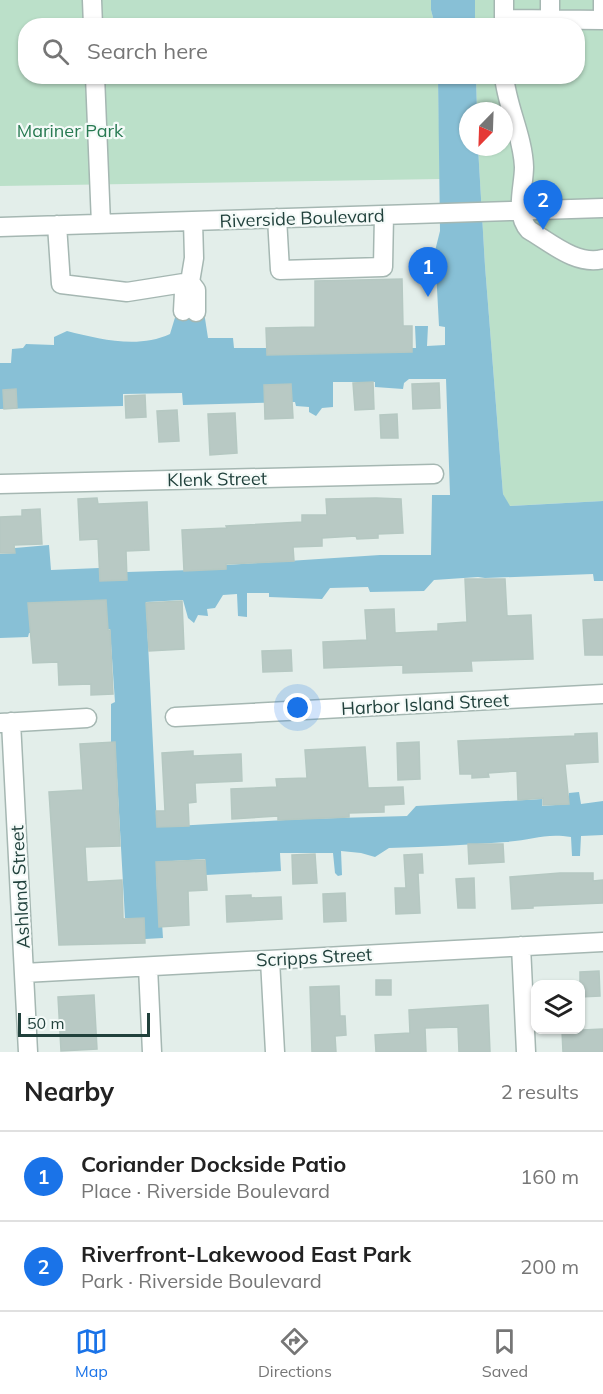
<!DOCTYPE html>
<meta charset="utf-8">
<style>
body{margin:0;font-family:Mulish,sans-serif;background:#f2f2f2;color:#222}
.controls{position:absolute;right:18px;bottom:18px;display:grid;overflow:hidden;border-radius:12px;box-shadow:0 2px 4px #0004}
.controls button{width:54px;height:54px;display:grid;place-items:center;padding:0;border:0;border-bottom:2px solid #e0e0e0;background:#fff;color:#222;font:30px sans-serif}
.compass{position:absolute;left:459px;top:102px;width:54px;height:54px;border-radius:50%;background:#fff;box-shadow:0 2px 4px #0004;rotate:203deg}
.scale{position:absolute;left:18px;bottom:15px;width:132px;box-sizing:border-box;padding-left:6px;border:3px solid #21413c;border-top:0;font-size:16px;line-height:21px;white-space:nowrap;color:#21413c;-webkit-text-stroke:4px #f4faf8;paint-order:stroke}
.you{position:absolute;left:298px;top:708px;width:21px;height:21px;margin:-15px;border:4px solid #fff;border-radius:50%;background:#1a73e8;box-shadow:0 0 0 9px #1a73e833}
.badge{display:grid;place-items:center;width:39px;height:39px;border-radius:50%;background:#1a73e8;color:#fff;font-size:20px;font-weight:700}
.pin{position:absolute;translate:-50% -50px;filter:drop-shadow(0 2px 3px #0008)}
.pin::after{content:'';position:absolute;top:32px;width:21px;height:18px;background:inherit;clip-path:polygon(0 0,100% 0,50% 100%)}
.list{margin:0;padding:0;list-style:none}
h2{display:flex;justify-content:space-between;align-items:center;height:78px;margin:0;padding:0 24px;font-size:26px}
h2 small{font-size:20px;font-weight:400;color:#767676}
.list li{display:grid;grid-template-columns:39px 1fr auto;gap:18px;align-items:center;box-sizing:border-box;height:90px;padding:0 24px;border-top:2px solid #e0e0e0}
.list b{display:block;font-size:22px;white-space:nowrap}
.list p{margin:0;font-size:20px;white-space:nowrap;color:#767676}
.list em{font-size:20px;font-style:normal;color:#767676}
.icon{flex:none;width:33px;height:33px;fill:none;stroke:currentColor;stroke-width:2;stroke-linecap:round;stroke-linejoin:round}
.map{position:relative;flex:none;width:603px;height:1052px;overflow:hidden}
.search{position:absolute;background:#fff;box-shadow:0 2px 4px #0004;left:18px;right:18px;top:18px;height:66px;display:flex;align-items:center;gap:15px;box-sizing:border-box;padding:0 21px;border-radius:24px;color:#767676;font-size:22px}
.sheet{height:258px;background:#fff}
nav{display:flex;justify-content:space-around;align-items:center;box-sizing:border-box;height:84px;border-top:2px solid #e0e0e0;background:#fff;font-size:16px;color:#767676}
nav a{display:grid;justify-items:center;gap:3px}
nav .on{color:#1a73e8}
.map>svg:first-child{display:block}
.green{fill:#bbe0c9}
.water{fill:#88c0d6}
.building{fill:#b8c9c4;stroke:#b5c8c2;stroke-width:1.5}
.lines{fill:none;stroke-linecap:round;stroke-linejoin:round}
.minor-casing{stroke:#a5b7b2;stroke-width:21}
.minor{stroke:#fff;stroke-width:18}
.labels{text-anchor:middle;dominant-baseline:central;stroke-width:4.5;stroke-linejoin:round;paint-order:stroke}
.park-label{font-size:18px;fill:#287a52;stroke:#f4faf8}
.street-label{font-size:18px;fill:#21413c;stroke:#f4faf8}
</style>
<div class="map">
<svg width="603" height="1052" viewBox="0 0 603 1052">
<rect width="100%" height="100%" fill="#e3eeea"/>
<!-- green -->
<path class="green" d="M0,0H431V10L435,25L26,26V76L438,77L440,179L0,186Z
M475,0H603V501L509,506L503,494L485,266L478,147H504V111H477L476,77L578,76V26L475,25Z"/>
<!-- water -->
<path class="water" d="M431,0H475V25H435L431,10Z
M438,77H476L477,111H468V147H478L485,266L503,494L510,506L603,501V581H594L593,574L485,578L478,577L434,580L424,591L370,592L368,587L330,588L322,599L269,597V593H247V617L238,616L237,594L223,595L215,608L207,609L208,616L198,615L194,623L188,618L183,600L146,602L157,827L303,819L407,816L416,806L542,799V806L569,804V793L579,792L581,804L603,801V835L581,836L580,856H572L571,837C545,833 532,840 506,842C467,845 428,847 389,848L375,857L361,853L341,851L342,875L338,876L335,873L333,853H280L281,871L206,875L205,859L156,862L157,892L160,893L163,938L145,939L144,918H125L115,742H111V704L115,702L110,629L29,633L28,637L0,638V554L15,553V548L49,545L51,570L99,568L100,581L127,580V572L226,569V565L380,555H431L432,495H450L446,379H409L404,383L403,389L375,387V382H333V407L322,408L316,416L309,412V407L296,406L295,402L183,405L182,393L123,394V406L0,409V363H11L12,349L23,348L26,344L54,345V337L67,331C99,339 138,349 170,334L177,311L204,312L208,338H233L234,348H416L415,326H428L427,346L445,345V327L439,326L435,251L440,231Z"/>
<!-- building -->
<path class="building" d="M402,279L403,326H412V352L267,355L266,328L315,327V281Z
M373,382L374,409L355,410L353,383Z
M439,383L440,408L413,409L412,384Z
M291,384L293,418L265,419L264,385Z
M16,389L17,408L4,409L3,390Z
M145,395L146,417L126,418L125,396Z
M177,410L179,441L159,442L157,411Z
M235,413L237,453L210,455L208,414Z
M397,414L398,438H381L380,415Z
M97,498L98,504L147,502L149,550L126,551L127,580L100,581L98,539L80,540L78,499Z
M376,498L401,499L403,533L378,534V538L357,539L356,536L322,538V546L293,547L294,561L226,564V569L184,571L182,530L227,528L226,526L302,522V515H327L326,499Z
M40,509L42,544L14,545L15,553H0V517L22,516V510Z
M465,579H505L507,616L531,615L533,659L471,661L472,671L403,673V665L324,668L323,642L367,640L365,610L394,609L395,633L438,631V624L467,622Z
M106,600L108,630H110L113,694L91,695V684L59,685L58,662L33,663L28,603Z
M182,601L184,649L149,651L146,603Z
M603,619V655H585L583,620Z
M291,650L292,671L263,672L262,651Z
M597,733L598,762L565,764L569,804L543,805V798L518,800L517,771L488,773L489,777L472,778V774H460L458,741L575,736V734Z
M115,742L120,846L85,847L87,882L122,880L123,919L144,918L145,943L59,945L49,792L83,790L80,744Z
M419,742L420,779L398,780L397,743Z
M365,747L368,788L403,787L404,804L384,805V812L349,813V817L278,820V816L232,819L231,789L277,787L276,779L307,778L305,750Z
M193,751V756L241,754L242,781L195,783L196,802L188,803L189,826L157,827L156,811H165L162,753Z
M468,844H503L504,862L469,864Z
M315,854L317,883L293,884L292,855Z
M422,854L423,873H418L420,913L396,914L395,888H406L404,855Z
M205,860L207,890L188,891L189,925L159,927L156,862Z
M560,873H593V881L603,880V903L533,906V908L512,909L510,877Z
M474,878L475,908H458L456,879Z
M345,893L346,921L324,922L323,894Z
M251,895V898L281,897L282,919L227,922L226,896Z
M599,971L600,996L580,997V972Z
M376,980H391V995H376Z
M339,986L340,1016H345L346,1035L335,1036L336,1052H312L310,987Z
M94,995L97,1049L61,1051L58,997Z
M488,1005L490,1052H459L458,1027L425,1028L426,1052H376L375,1035L410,1033L409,1010Z
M603,1029V1052H563L562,1031Z"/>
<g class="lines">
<defs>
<path id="minor" d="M92,0L93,26
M504,0V26
M504,19L603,20V0
M550,19V0
M95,76L101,224
M504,76C507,107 523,136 524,167C524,187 514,214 529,230C551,243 577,266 603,259
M277,218L280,270L383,267L384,215
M57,225L61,284L127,292L190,282L194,258L193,221
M0,227L603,208
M183,311L184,292L190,282L196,290V312
M0,484L434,474
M175,717L603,694
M11,722L28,1052
M0,723L87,718
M521,946L526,1052
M270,960L275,1052
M148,967L152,1052
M24,973L603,942"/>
</defs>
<!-- minor casing -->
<use href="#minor" class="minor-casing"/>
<!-- minor -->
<use href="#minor" class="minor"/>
</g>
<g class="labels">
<!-- park labels -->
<g class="park-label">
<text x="70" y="130">Mariner Park</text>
</g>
<!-- street labels -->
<g class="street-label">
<text transform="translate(302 218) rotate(-2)">Riverside Boulevard</text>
<text transform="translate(217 479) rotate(-1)">Klenk Street</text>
<text transform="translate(425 704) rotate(-3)">Harbor Island Street</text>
<text transform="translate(20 887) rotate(-93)">Ashland Street</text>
<text transform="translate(314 957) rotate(-3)">Scripps Street</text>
</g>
</g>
</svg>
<div class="controls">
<button><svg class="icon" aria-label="layers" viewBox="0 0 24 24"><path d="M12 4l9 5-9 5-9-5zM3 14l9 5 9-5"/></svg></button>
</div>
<svg class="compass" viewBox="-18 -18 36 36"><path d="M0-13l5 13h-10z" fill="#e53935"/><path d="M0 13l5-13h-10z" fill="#767676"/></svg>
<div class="scale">50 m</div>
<div class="you"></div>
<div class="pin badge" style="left:428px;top:297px">1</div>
<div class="pin badge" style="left:543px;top:230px">2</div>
<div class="search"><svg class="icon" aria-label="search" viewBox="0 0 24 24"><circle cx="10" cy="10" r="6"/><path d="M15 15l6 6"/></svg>Search here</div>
</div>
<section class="sheet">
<h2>Nearby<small>2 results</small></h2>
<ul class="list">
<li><span class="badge">1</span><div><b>Coriander Dockside Patio</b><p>Place · Riverside Boulevard</p></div><em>160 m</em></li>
<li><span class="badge">2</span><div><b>Riverfront-Lakewood East Park</b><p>Park · Riverside Boulevard</p></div><em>200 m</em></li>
</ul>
</section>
<nav>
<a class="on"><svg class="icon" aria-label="map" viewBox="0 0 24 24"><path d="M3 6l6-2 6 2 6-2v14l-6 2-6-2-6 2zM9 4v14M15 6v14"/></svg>Map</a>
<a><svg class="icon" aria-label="directions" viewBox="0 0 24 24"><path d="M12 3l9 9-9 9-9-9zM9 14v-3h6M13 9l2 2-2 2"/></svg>Directions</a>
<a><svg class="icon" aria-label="saved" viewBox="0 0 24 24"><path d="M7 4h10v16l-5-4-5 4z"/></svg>Saved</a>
</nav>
